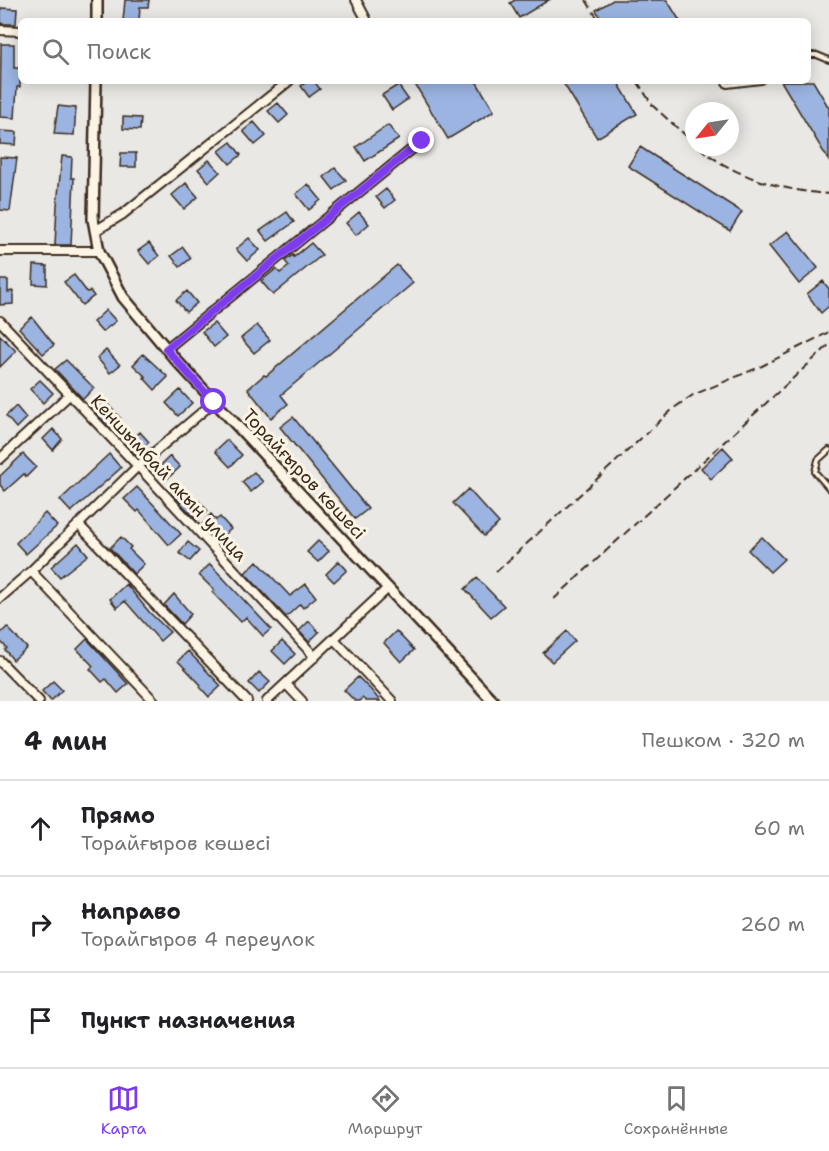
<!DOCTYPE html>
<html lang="ru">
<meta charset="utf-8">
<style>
body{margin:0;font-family:"Shantell Sans",sans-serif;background:#f6f6f6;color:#202124}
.compass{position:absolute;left:685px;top:102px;width:54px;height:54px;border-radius:50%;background:#fff;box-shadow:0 3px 15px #0003;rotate:240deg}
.stop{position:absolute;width:18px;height:18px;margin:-14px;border:4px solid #7c3aed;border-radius:50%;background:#fff}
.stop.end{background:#7c3aed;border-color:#fff;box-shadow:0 2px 6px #0008}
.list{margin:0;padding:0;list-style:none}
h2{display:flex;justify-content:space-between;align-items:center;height:78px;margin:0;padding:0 24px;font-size:26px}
h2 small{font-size:20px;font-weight:400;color:#757577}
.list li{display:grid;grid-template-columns:39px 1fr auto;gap:18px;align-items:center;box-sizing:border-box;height:96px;padding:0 24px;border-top:2px solid #e0e0e0}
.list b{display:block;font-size:22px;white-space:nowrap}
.list p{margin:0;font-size:20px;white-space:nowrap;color:#757577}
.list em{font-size:20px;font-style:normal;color:#757577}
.icon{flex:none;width:33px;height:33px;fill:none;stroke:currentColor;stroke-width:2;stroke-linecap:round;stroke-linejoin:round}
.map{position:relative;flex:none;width:829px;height:701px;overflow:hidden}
.search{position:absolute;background:#fff;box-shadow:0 3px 15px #0003;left:18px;right:18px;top:18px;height:66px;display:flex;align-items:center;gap:15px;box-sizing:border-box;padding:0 21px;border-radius:9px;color:#757577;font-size:22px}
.sheet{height:366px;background:#fff}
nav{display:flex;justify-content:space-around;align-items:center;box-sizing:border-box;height:84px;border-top:2px solid #e0e0e0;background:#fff;font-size:16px;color:#757577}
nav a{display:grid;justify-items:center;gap:3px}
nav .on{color:#7c3aed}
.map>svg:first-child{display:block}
.building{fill:#9bb4e1;stroke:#3b2a1e;stroke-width:1.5}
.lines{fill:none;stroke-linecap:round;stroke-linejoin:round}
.service-casing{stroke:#3b2a1e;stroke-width:8}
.minor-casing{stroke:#3b2a1e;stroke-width:12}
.tertiary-casing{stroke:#3b2a1e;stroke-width:14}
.service{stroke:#fcf5e5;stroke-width:4}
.minor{stroke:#fcf5e5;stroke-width:8}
.tertiary{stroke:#fcf5e5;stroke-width:9}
.rail{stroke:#3b2a1e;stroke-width:2;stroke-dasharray:9 4.5;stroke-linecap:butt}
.route{stroke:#7c3aed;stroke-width:8}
.labels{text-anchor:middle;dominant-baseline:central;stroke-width:6;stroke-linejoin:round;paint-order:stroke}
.street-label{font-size:18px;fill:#3b2a1e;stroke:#fcf5e5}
</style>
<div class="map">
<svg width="829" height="701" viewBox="0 0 829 701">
<rect width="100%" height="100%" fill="#e9e8e4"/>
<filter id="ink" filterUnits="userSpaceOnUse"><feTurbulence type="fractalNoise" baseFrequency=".0167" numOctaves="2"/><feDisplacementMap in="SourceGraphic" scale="12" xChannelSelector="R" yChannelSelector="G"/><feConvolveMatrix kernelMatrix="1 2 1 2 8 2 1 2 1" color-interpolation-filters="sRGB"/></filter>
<g filter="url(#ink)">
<!-- building -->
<path class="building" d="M125,0H149L148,7H140L139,21H123Z
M515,0H549L519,18L510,3Z
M613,0H667L680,21H602L596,10Z
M1,8L17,9L16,24H1Z
M1,44H14V68H20V87H17L15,118L0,117Z
M308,81H314L320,89L309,97L301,86Z
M413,81H476L494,111L448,139Z
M562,81H617L637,114L597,138Z
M781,81H813L829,108V161Z
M398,85L408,99L392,110L382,95Z
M278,103L288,115L279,123L268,111Z
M58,106L76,108L74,135L54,134Z
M123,117L141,118L140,130L123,129Z
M254,122L266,136L255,145L243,131Z
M388,125L399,139L365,161L356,147Z
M0,131L17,132L16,145L0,144Z
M231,142L241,155L230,164L219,151Z
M640,147L742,212L730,231L628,166Z
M121,153H136V167H120Z
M62,156L72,157L71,178H74L71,245H55L57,205Z
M0,157L17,158L10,211L0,210Z
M209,160L220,172L209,182L198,169Z
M335,168L346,180L334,190L324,177Z
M186,183L198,197L184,209L172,195Z
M308,184L321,200L309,210L296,194Z
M386,189L395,200L385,208L376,197Z
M287,212L294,222L268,241L260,231Z
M359,212L369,224L356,235L346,223Z
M788,231L818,268L799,284L769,246Z
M249,238L260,250L247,261L236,249Z
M149,243L159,256L149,264L138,251Z
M311,243L322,255L273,295L261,281L276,269L280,273L289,266L285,261L293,255L294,257Z
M183,247L191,258L180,267L171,256Z
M34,265L47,266V285L33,284Z
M397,265L413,283L281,395L288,404L271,418L248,389L264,375L266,376Z
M74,275L87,292L90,291L94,296L82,305L64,282Z
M0,280H8V292L13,291V304L0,305Z
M823,281L829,289V306L821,313L807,294Z
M187,291L197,303L186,312L176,300Z
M106,310L116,321L102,332L93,322Z
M32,317L54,345L43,354L19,328Z
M214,323L226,337L214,347L202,332Z
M257,325L270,340L254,353L241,338Z
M0,335L16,351L0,367Z
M106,350L120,365L110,373L97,358Z
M143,354L168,377L155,390L144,378L146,377L133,365Z
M66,360L94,388L83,399L55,369Z
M40,380L53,393L43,403L30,389Z
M180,390L192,403L178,416L166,403Z
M102,398L121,419L110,428L91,408Z
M16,406L26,418L16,428L6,416Z
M293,417L368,509L355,519L280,427Z
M53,429L62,439L53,450L43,439Z
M140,432L149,442L136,455L126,445Z
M227,440L242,455L230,467L215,451Z
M723,447L733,458L711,479L701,468Z
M23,454L36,467L26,477L24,474L5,491L0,485V476Z
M109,454L121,468L71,512L60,500Z
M170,456L180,467L166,480L156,470Z
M254,472L263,482L251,492L242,482Z
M137,487L181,534L169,545L139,510L137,512L124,499Z
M179,488L193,504L198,500L208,511L197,520L172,494Z
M468,489L499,523L484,536L453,503Z
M45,513L57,526L26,554L16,543Z
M211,514L216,520L220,517L231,529L217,542L201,526Z
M121,537L131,547L129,549L144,564L134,574L110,548Z
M762,537L784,559L770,572L748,550Z
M318,541L329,551L318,562L307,552Z
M188,542L199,551L190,561L179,553Z
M78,543L88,555L60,577L51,567Z
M257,561L290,596L306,584L316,597L303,608L300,604L286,617L245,573Z
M339,561L347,570L334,582L326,574Z
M210,564L271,629L263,636L246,617L241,622L212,592L214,590L199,575Z
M477,578L504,606L491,617L465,589Z
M126,584L150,613L170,632L160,641L125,601L117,608L110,599Z
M174,594L191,614L182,624L164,605Z
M309,621L319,632L309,642L299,631Z
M7,627L27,648L13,660L5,650L7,648L0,641V634Z
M396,631L414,650L401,662L384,643Z
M567,631L575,641L552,662L543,653Z
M87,639L128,684L118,693L106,679L102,682L90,669L93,666L77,649Z
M282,641L295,654L285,664L272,651Z
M188,651L221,686L209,697L200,687L201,685L178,661Z
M259,672L270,682L259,693L249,683Z
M358,677L371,690L380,701H366L362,698L359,701H355L344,690Z
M53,681L62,690L51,701L42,691Z"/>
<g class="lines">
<defs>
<path id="service" d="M808,55H817L829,60
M724,81L727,85L761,81
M829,450L818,460L815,472L829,488"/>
<path id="minor" d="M356,0L366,19L364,21
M0,30L21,31
M95,231L123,214L289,81
M0,251H99
M0,321L138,466L315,657
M166,349L422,141
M0,459L69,395
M78,524L247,701
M31,571L154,701
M0,598L31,571L138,466L214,402
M334,639L392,701
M0,661L39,701
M286,684L302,701
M267,701L388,588"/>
<path id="tertiary" d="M97,21V0
M96,81L93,219L99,251L123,297L175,359L493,701"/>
</defs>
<!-- service casing -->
<use href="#service" class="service-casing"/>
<!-- minor casing -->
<use href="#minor" class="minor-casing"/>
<!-- tertiary casing -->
<use href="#tertiary" class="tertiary-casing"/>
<!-- service -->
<use href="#service" class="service"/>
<!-- minor -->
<use href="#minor" class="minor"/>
<!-- tertiary -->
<use href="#tertiary" class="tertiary"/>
<!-- rail -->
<path class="rail" d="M586,0L599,21
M637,81L653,106L694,143
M699,147C733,177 785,191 829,194
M496,572L674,408L693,395L762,366L829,332
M554,599L829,345"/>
</g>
</g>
<g class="lines" filter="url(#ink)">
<!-- route -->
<path class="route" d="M214,402L166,349L422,141"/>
</g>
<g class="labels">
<!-- street labels -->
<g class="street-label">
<text transform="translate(304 474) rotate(47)">Торайғыров көшесі</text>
<text transform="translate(169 478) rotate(47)">Кеншымбай акын улица</text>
</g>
</g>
</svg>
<svg class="compass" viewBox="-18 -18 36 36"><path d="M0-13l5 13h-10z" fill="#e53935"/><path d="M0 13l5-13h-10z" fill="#757577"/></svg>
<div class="stop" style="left:214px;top:402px"></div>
<div class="stop end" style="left:422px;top:141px"></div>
<div class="search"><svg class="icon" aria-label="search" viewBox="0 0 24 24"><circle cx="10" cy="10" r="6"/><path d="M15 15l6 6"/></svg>Поиск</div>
</div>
<section class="sheet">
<h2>4 мин<small>Пешком · 320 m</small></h2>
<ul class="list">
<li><svg class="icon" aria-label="ahead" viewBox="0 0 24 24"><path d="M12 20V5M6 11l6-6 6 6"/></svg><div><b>Прямо</b><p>Торайғыров көшесі</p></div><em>60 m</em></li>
<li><svg class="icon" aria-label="right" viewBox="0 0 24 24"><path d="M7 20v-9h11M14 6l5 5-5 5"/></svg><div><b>Направо</b><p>Торайгыров 4 переулок</p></div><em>260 m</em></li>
<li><svg class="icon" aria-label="arrive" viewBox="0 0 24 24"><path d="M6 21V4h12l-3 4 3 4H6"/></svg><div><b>Пункт назначения</b></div></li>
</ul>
</section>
<nav>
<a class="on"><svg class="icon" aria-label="map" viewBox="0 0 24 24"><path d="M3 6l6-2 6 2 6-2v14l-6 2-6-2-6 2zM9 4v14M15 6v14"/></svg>Карта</a>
<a><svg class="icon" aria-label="directions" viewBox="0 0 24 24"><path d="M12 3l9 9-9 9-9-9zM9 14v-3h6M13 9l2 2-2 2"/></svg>Маршрут</a>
<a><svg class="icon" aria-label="saved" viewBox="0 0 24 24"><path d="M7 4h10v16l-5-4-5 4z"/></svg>Сохранённые</a>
</nav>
